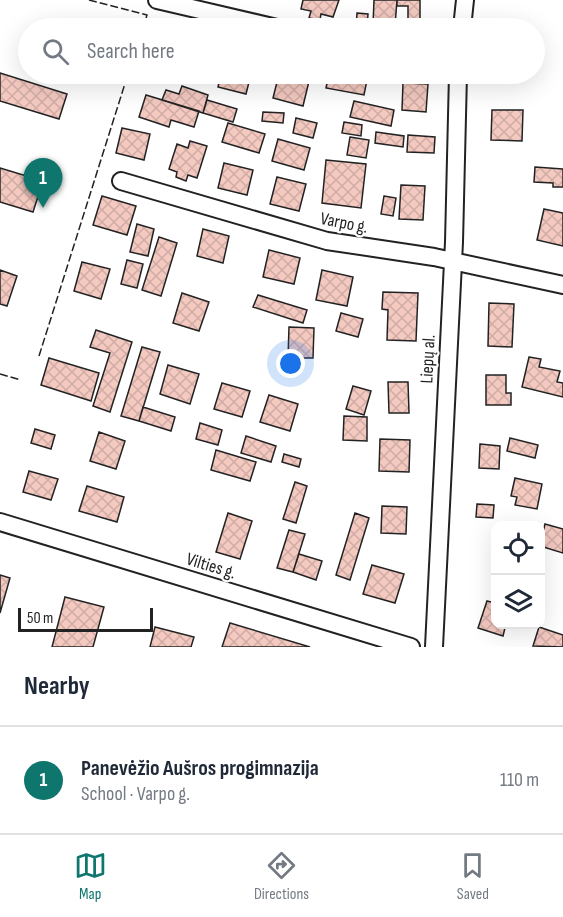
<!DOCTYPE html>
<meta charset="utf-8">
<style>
body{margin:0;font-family:"Sofia Sans Condensed",sans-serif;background:#f6f6f7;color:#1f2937}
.controls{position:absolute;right:18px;bottom:18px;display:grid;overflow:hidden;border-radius:12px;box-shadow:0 6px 24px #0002}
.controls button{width:54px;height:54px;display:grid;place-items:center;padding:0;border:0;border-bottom:2px solid #e0e1e3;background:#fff;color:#1f2937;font:30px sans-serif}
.scale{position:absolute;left:18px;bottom:15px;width:135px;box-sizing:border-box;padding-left:6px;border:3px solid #222;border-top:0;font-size:16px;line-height:21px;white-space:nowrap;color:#222;-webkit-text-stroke:4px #fff;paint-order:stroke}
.you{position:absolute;left:291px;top:364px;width:21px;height:21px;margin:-15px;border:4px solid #fff;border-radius:50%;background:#1a73e8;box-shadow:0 0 0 9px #1a73e833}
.badge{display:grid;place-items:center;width:39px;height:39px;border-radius:50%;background:#0f766e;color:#fff;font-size:20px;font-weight:700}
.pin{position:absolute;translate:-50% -50px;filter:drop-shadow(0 2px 3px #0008)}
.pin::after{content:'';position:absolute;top:32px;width:21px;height:18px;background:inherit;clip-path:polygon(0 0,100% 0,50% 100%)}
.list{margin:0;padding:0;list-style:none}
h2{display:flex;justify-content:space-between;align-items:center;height:78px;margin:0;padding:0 24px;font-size:26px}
h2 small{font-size:20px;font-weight:400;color:#747a83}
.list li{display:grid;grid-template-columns:39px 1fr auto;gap:18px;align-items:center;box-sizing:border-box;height:108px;padding:0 24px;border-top:2px solid #e0e1e3}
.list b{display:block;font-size:22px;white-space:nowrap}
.list p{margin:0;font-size:20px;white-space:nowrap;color:#747a83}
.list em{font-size:20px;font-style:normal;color:#747a83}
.icon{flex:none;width:33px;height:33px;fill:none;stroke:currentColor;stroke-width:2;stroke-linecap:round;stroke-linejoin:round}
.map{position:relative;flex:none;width:563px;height:647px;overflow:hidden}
.search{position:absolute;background:#fff;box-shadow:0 6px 24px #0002;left:18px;right:18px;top:18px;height:66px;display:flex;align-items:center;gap:15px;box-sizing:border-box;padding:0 21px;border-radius:33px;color:#747a83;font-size:22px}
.sheet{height:186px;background:#fff}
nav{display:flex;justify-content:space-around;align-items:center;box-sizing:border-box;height:84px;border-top:2px solid #e0e1e3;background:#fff;font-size:16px;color:#747a83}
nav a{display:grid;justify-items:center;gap:3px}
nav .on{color:#0f766e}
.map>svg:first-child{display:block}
.building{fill:url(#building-cross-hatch);stroke:#222;stroke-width:1.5}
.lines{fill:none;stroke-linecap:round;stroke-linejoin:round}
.minor-casing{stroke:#222;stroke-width:20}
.minor{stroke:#fff;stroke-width:16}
.fence{stroke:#222;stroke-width:1.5;stroke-dasharray:8 3;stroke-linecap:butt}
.labels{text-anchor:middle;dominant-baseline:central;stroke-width:4.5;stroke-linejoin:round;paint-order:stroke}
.street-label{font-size:18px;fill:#222;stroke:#fff}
</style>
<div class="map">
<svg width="563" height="647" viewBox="0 0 563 647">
<defs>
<pattern id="building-cross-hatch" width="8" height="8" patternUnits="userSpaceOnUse" patternTransform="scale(1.5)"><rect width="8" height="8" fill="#f3c9c0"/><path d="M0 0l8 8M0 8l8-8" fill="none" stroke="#d0aca5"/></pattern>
</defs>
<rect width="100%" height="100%" fill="#fff"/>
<!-- building -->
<path class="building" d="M303,0H339L333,17L321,14L320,20L309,18L311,11L301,9Z
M374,0H397L395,26L373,25Z
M397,0H420V20H408V6H397Z
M357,13L368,14L367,28H356Z
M0,73L67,94L59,119L0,101Z
M140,74H175L173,82Z
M221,74H251L246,94L218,87Z
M279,74H294L310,77L303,106L273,98Z
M329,74L368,75L364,95L326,88Z
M403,83L428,84L426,112L402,110Z
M182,86L208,95L203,113L162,100L166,90L179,94Z
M146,95L199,111L194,127L171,120L169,127L139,117Z
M207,100L237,109L233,122L203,113Z
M354,101L394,110L391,126L350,117Z
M492,110H523L522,141L491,140Z
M263,112L284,113L283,123L262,121Z
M296,118L317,123L313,138L293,133Z
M344,122L362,125L361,136L342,133Z
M228,123L265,134L259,153L222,142Z
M122,128L150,134L144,160L116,153Z
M376,132L404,136L403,147L375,143Z
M408,135L435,137L434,153L407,152Z
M350,137L369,140L366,158L347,155Z
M278,139L310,148L304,170L272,161Z
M190,141L207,146L197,178L188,175L186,181L176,177L177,172L169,169L177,144L188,148Z
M326,160L366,164L361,208L322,203Z
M224,163L253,170L247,195L218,188Z
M535,167L563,169V187H553V183L534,182Z
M0,168L43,181L33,212L0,202Z
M277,177L306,184L299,211L270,204Z
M401,185L425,186L423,220L399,219Z
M102,196L136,206L127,235L93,225Z
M384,196L396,198L393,216L381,214Z
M544,209L563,213V246L537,240Z
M137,224L154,229L148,256L130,252Z
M203,229L229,236L223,263L197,256Z
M159,237L177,243L161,296L142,290Z
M269,250L300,258L294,284L263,277Z
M127,260L143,264L137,288L121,284Z
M82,262L110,269L101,299L74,291Z
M0,270L17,276L7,306L0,304Z
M322,270L353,277L347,306L316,300Z
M383,292L418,293L416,341L387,340L388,310L382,309Z
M182,293L209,302L199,331L173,323Z
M258,295L307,310L303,323L253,307Z
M489,303L514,304L512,347L488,346Z
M341,313L363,319L358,337L336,331Z
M289,327L314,328L313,358H288Z
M96,330L132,342L110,412L93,406L110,353L90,347Z
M142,347L160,352L139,421L121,416Z
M529,357L541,359L539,367L560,371L557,382L563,383V397L522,387Z
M49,358L99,373L91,401L41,385Z
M168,365L199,374L190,404L160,394Z
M486,375H506V393H511V405H486Z
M388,382H408L409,413H389Z
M222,383L250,391L242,417L214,409Z
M353,386L371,391L364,415L346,409Z
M269,395L298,404L290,431L260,422Z
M143,407L175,417L171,431L139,421Z
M344,416L367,417V441L343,440Z
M200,423L222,430L218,445L196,439Z
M35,429L55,435L51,449L31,443Z
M99,432L125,441L116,469L90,461Z
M246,436L276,446L271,462L241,453Z
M510,438L538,445L535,458L507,451Z
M380,439L410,440L409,472L379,471Z
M480,444L500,446L499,469L479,468Z
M216,450L256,462L250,481L211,470Z
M284,454L301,459L299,467L282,462Z
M29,471L58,479L51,500L23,492Z
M515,478L542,484L537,509L515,505L517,497L511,496Z
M295,482L307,486L296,523L283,519Z
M87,486L124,497L117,522L79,511Z
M477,504L494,505L493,518L476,517Z
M382,506L407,507L406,534L381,533Z
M228,513L252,521L240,559L216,552Z
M355,513L369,518L350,580L336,575Z
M545,524L563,529V553L540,546Z
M289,530L305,534L293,572L277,568Z
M299,554L322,561L316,580L293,572Z
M372,565L404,574L395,603L363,594Z
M0,575L10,578L0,613Z
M65,597L104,607L93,647H52Z
M487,601L496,603V624H506L503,636L478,628Z
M230,623L310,647H222Z
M155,627L194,637L191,647H150Z
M539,627L563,635V647L533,646Z"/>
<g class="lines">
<defs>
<path id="minor" d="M157,0L277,28
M462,28L465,0
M121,181L327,241L434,257L563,285
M0,522L411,647
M434,647L454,242L458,74"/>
</defs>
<!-- minor casing -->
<use href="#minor" class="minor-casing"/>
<!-- minor -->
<use href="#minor" class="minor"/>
<!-- fence -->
<path class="fence" d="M89,0L147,15L143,28
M39,356L128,74
M0,374L21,380"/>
</g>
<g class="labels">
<!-- street labels -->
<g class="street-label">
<text transform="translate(344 223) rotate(11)">Varpo g.</text>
<text transform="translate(428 359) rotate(-87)">Liepų al.</text>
<text transform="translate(211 566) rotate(17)">Vilties g.</text>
</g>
</g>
</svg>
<div class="controls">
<button><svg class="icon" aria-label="locate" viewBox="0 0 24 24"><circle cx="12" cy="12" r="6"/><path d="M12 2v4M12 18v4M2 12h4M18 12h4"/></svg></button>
<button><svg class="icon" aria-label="layers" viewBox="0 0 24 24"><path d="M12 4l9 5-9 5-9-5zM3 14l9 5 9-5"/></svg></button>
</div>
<div class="scale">50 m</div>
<div class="you"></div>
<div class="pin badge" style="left:43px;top:208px">1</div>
<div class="search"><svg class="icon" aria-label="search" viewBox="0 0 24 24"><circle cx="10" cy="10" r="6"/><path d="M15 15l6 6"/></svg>Search here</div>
</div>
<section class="sheet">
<h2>Nearby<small></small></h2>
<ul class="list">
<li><span class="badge">1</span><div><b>Panevėžio Aušros progimnazija</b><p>School · Varpo g.</p></div><em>110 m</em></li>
</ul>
</section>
<nav>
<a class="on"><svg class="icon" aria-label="map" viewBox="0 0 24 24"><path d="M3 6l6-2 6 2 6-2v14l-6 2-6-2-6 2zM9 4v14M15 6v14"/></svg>Map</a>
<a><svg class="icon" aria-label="directions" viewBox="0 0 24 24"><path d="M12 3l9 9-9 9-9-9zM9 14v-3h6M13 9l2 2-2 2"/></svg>Directions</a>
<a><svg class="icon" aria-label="saved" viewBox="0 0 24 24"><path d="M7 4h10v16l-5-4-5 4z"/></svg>Saved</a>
</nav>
